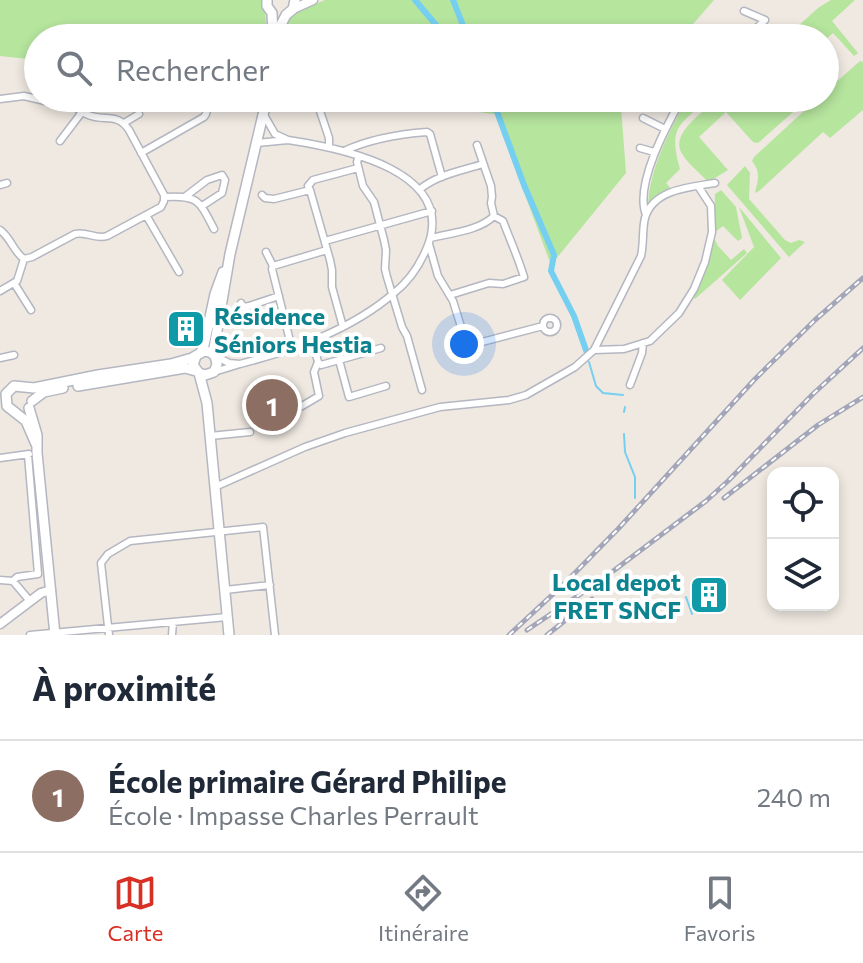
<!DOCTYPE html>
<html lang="fr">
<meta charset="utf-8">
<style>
body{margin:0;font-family:Commissioner,sans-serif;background:#f2f2f3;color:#1f2937}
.controls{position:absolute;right:24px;bottom:24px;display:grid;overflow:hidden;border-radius:16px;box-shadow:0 4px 12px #0003}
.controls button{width:72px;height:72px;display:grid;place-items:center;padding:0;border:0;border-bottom:2px solid #e0e1e3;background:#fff;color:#1f2937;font:40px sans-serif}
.you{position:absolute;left:464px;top:344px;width:28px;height:28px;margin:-20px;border:6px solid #fff;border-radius:50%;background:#1a73e8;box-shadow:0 0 0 12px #1a73e833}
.badge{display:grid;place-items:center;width:52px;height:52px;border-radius:50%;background:#d93025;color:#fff;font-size:26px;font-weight:700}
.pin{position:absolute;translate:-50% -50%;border:4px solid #fff;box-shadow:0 2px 8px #0006}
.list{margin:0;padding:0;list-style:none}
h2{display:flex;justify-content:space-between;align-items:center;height:104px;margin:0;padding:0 32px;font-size:34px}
h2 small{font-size:26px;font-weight:400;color:#747a83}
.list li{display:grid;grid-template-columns:52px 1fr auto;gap:24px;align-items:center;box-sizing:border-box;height:112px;padding:0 32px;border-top:2px solid #e0e1e3}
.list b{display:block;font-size:30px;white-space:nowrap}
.list p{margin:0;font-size:26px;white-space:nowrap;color:#747a83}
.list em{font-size:26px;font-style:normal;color:#747a83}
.icon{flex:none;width:44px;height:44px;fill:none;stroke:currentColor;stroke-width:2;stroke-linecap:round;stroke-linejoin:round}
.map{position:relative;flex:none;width:863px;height:635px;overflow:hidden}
.search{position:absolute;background:#fff;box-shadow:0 4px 12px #0003;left:24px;right:24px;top:24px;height:88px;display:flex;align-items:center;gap:20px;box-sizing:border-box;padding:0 28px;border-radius:44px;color:#747a83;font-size:30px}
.sheet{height:216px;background:#fff}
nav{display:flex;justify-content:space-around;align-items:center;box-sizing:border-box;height:112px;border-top:2px solid #e0e1e3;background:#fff;font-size:22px;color:#747a83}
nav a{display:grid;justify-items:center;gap:4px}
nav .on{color:#d93025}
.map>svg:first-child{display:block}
.green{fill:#b6e59e}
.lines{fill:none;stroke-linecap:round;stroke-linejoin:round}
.stream{stroke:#75cff0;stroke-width:2}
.canal{stroke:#75cff0;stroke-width:6}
.minor-casing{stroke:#b4b7c1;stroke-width:9}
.tertiary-casing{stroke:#b4b7c1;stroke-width:11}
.secondary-casing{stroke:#b4b7c1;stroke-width:12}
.minor{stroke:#fff;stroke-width:6}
.tertiary{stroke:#fff;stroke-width:8}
.secondary{stroke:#fff;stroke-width:9}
.rail-casing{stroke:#a3a6b8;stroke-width:5}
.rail{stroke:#fff;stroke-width:2;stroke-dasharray:6;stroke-linecap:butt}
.labels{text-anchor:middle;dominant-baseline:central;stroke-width:8;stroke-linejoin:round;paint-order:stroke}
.culture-label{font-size:24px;font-weight:bold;fill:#0d838f;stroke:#fff;text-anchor:start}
</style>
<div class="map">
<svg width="863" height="635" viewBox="0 0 863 635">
<rect width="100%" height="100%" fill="#efe9e1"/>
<!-- green -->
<path class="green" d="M0,0H264C265,13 267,25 266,38H38V60L0,56Z
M325,0H714L681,38H285C284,12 305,9 325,0Z
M831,0H855L832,21L858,53L854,56L833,33L825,40V38H785L818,8Z
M860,61L863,62V110L830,138L823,132L759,191L755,193C758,180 761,172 752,161L754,157L818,98H825V92Z
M360,98H629L621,107L626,173L551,265L495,114Z
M687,98L693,102L698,98H709C679,126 668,126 680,169L666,183L672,190L648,208C649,169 669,132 687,98Z
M719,98H809L758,143L753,142L726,112L699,137L728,170L710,181H707C699,172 687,163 681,152C671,132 706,110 719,98Z
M745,166L750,173L749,199L785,240L791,243L799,240L805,242L789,257L727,185Z
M721,190L736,207L742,238L738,241L723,226L714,233L715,194Z
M739,207L781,258L740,300L722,280L754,247Z
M714,238L718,246L731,260L744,249L747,253L695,299L694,298Z"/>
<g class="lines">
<!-- stream -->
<path class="stream" d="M589,362L596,386L603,393L623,395
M624,412L625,407
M624,434L625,452L635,477V498
M686,597L692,614"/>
<!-- canal -->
<path class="canal" d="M415,0L447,38
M453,0L468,38
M492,98L524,185L554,255L551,271L574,316L587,353"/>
<defs>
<path id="minor" d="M744,11L765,20L746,38
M722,31L733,38
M0,99L24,96L45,101L64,99C72,103 78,111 86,114C104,123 116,111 129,130L164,195V201L161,207L107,236C96,240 87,231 75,234L32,257L24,259
M303,105L313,102L318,105L329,138V147
M643,118L665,129
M124,123L139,114
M60,141L82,112
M257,143L288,140L275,134L264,115
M477,145L491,186L492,197L491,203L494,216
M640,148L654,152
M344,151C370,139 399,134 427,132L430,134L442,177
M141,153L204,117L206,114L210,98
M359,156L357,162L363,186L374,202L384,240L386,250L385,269L387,277L402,327L407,336L422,390
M0,185L7,183
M310,190L330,260L332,270V287L343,327
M419,190C436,175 461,171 483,164
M262,195L265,198L274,199L310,190L308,186L313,180L358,168
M186,196L207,180L222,175L225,180L222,193L202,206
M164,197C198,195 199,200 214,229
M146,215L179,272
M646,215C634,185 667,125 682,98
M0,230C11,238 13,251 24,259L17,281L0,291
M431,238C450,233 479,231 494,216L503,221C510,240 518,257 524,277L503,284L489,283L450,295
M325,241L432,211
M429,244L438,276L453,301L467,346L543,326
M266,252L273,266
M14,283L31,310
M241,303L243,307L249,306L279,296
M543 325a7 7 0 1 1 14 0a7 7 0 1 1-14 0Z
M312,340L318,362L321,365L339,360L349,397L386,386
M292,349L272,269L273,266L327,250
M594,350L641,256C644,243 642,229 645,218C653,189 691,187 715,183
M0,358L14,355
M339,360L381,348
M240,364C294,350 351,330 394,293C408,282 419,266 426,250C461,171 341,148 288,140
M214,372L240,364L229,363L217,357
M630,385L642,353L643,343
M302,406L319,396L314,372L318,362
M210,436L250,432
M0,458L29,454
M215,487L305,447L345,433L440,407L509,400L526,395L575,367L594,350L624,349L650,341L679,313L694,289L705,262L712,232L711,206L698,186
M0,580L13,581L29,600
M13,581L17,577L38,574L28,455
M225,590L270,585
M30,635L227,617
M109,635L101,563L108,554L130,541L263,527L275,635
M172,635L173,622"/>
<path id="tertiary" d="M293,9L313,0
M0,624L41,593L51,590"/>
<path id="secondary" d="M267,0V6L272,13L273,35
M274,38L286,15L293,9L295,0
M201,352L204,345L215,294L223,272
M213,354L230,254L267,98
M199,373L207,403L229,635
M78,386L185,368L196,371
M32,401L44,392L63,388
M29,408L37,435V453L55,635
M36,444L26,421L7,406L6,394L14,386L34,388L98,375L171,364L192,358L204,351L210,352L215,356L217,364L214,372L205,375L199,373L193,365L196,356"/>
</defs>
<!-- minor casing -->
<use href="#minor" class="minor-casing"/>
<!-- tertiary casing -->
<use href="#tertiary" class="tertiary-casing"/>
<!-- secondary casing -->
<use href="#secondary" class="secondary-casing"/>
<!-- minor -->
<use href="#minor" class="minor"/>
<!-- tertiary -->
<use href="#tertiary" class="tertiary"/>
<!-- secondary -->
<use href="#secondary" class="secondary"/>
<defs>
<path id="rail" d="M724,498L818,425L863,397
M527,630L600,581L706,501L728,481L813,394L863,348
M509,635L565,583L618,529L755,379L815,320L863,278
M547,635L592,599"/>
</defs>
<!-- rail casing -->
<use href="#rail" class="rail-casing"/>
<!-- rail -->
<use href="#rail" class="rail"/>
</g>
<!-- icons -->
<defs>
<symbol id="building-square" viewBox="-11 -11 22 22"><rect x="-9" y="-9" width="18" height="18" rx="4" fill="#0f9aa8" stroke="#fff"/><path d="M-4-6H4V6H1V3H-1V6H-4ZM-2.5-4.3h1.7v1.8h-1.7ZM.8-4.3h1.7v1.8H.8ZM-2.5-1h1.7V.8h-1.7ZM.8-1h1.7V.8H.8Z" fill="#fff"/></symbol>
</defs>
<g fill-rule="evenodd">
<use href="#building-square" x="164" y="307" width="44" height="44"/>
<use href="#building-square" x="687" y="573" width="44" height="44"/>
</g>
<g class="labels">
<!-- culture labels -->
<g class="culture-label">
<text x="214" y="315">Résidence<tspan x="214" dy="28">Séniors Hestia</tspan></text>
<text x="681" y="581" text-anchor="end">Local depot<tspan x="681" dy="28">FRET SNCF</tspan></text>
</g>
</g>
</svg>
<div class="controls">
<button><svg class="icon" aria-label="locate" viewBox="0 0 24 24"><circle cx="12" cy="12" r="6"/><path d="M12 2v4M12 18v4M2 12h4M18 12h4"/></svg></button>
<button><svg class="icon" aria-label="layers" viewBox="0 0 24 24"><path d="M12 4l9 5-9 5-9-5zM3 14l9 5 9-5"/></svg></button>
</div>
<div class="you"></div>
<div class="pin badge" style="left:272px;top:405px;background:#8d6e63">1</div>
<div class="search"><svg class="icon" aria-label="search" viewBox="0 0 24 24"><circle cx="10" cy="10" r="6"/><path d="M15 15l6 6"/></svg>Rechercher</div>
</div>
<section class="sheet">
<h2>À proximité<small></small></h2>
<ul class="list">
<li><span class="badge" style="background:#8d6e63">1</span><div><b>École primaire Gérard Philipe</b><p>École · Impasse Charles Perrault</p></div><em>240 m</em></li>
</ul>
</section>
<nav>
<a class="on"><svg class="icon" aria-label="map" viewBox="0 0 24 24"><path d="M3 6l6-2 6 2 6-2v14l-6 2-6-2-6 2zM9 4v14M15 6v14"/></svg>Carte</a>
<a><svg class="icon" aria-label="directions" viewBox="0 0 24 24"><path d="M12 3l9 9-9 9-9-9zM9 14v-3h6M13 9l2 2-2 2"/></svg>Itinéraire</a>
<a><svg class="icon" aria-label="saved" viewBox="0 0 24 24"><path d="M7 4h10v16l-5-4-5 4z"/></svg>Favoris</a>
</nav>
